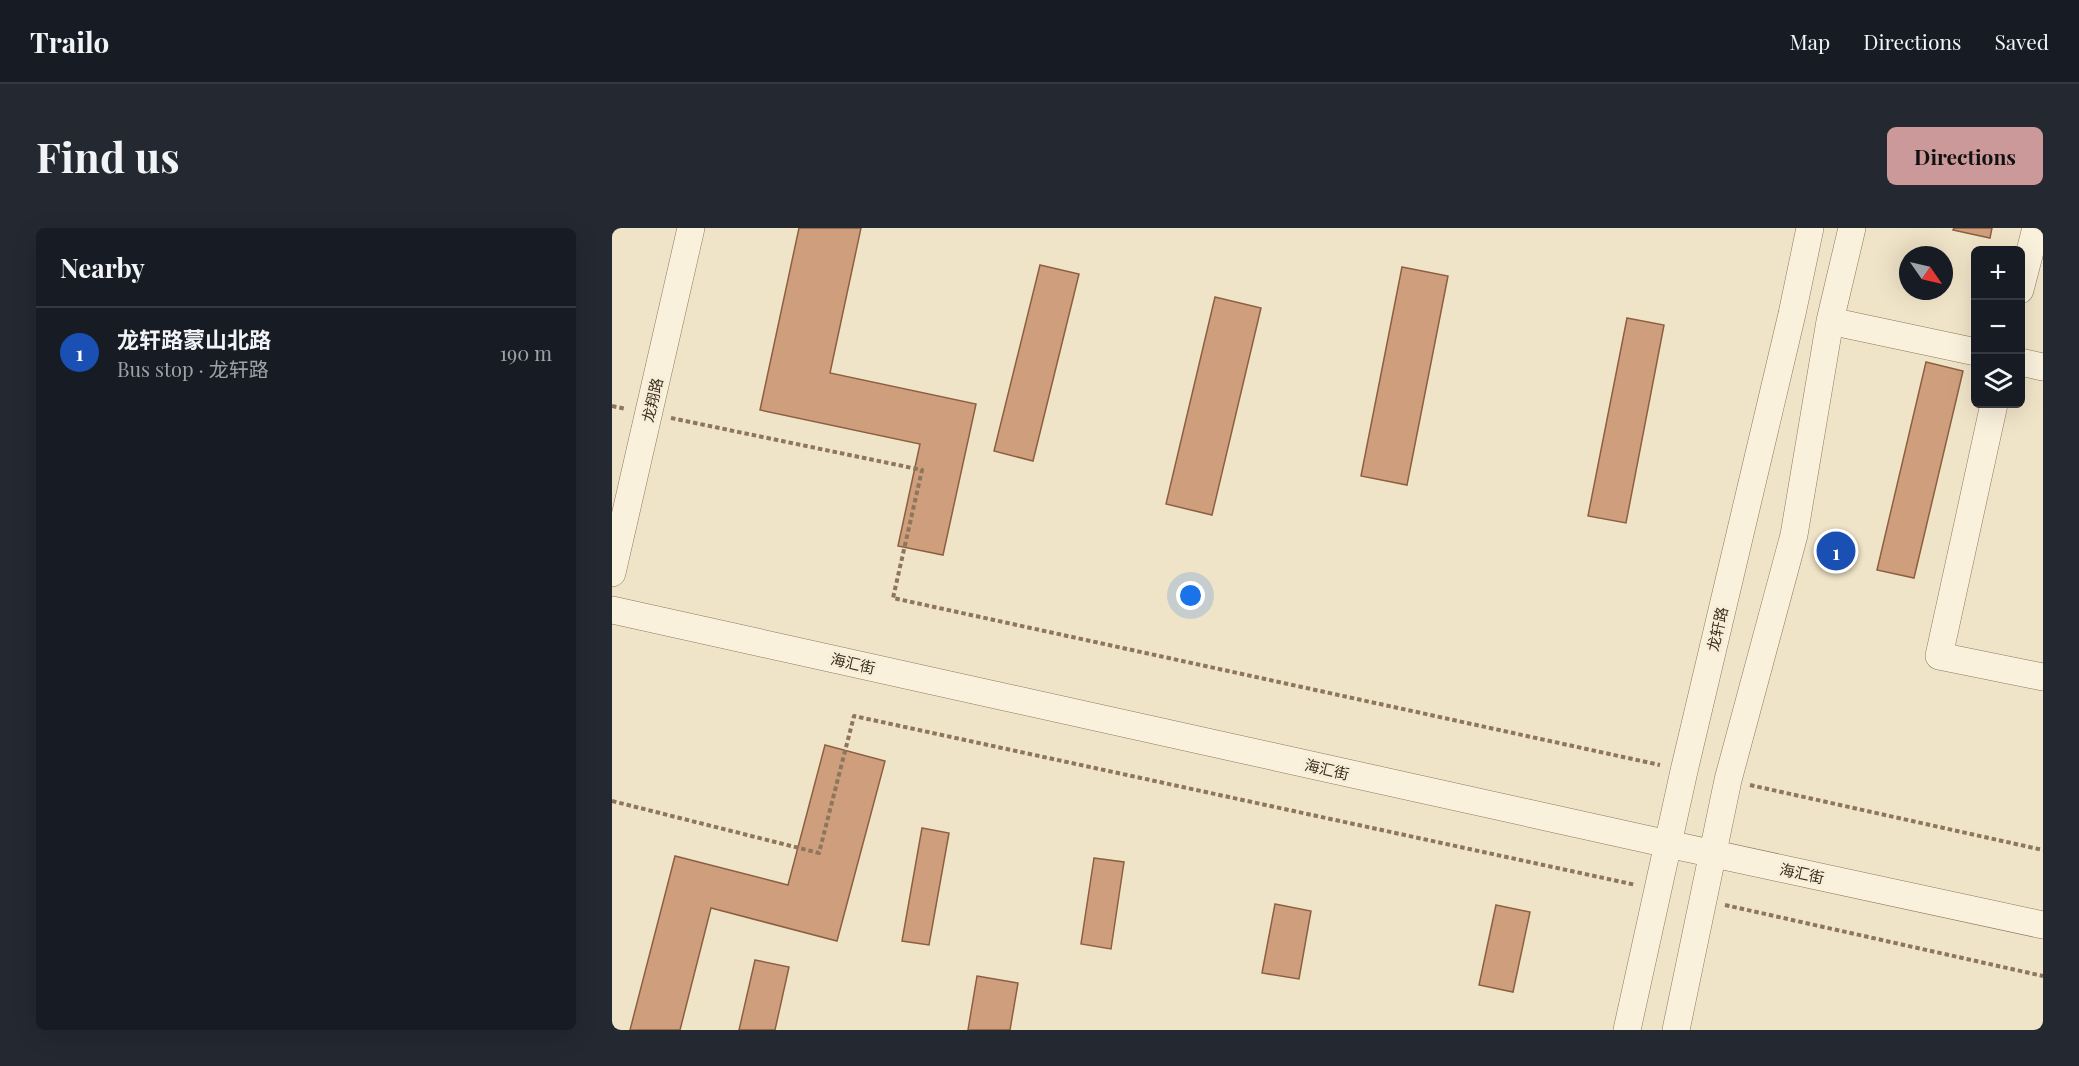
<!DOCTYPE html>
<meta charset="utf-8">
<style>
body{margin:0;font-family:"Playfair Display","Noto Sans SC",serif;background:#242831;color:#f1f3f6}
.controls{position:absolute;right:18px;top:18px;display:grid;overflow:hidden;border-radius:9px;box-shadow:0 6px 24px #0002}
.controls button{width:54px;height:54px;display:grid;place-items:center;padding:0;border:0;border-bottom:2px solid #363941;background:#171b24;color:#f1f3f6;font:30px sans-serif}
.compass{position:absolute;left:1287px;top:18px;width:54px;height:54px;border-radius:50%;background:#171b24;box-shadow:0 6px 24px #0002;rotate:124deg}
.you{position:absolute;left:579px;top:368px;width:21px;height:21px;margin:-15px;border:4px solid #fff;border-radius:50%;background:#1a73e8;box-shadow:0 0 0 9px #1a73e833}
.badge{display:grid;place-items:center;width:39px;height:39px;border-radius:50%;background:#cc999b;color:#fff;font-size:20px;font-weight:700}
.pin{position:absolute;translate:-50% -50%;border:3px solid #fff;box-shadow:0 2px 6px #0006}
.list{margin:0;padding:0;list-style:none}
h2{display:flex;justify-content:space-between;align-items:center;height:78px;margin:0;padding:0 24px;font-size:26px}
h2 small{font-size:20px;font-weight:400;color:#9ea1a6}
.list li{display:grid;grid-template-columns:39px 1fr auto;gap:18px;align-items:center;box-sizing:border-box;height:90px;padding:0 24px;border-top:2px solid #363941}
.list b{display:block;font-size:22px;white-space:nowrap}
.list p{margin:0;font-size:20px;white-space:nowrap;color:#9ea1a6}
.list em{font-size:20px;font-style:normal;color:#9ea1a6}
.icon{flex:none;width:33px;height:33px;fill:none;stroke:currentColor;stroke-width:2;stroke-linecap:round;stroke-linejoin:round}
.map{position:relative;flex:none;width:1431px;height:802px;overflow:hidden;border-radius:9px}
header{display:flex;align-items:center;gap:36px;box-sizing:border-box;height:84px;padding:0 30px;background:#171b24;border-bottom:2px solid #363941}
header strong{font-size:28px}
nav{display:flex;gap:33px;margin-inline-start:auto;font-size:21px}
.intro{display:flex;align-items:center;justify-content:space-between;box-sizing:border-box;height:144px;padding:0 36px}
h1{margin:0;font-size:42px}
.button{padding:15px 27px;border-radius:9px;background:#cc999b;color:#111;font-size:21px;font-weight:700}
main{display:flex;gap:36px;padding:0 36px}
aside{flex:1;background:#171b24;border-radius:9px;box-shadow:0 6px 24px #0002}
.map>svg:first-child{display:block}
.building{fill:#cf9f7d;stroke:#8d5f41;stroke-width:1.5}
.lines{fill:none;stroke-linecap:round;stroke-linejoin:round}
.minor-casing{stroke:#8d765c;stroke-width:28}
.path{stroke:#8d765c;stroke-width:4;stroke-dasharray:4.5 3;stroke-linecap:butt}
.minor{stroke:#faf1dc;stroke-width:27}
.labels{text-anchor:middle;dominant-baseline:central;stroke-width:6;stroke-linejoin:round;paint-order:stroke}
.street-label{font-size:15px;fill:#3d2e20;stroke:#f7eed8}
</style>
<header>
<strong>Trailo</strong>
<nav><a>Map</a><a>Directions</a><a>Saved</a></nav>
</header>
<div class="intro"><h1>Find us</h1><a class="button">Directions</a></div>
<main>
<aside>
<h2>Nearby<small></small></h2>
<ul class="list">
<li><span class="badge" style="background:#1a4fb4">1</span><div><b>龙轩路蒙山北路</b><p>Bus stop · 龙轩路</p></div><em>190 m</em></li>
</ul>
</aside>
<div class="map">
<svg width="1431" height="802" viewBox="0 0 1431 802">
<rect width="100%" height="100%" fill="#f0e4c8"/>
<!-- building -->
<path class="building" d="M187,0H249L218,145L364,176L331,327L286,318L308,216L148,182Z
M1342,0H1380L1378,10L1341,2Z
M428,37L467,46L421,233L382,223Z
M790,39L836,48L795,257L749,248Z
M603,69L649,80L600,287L554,276Z
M1015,90L1052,97L1014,295L976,288Z
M1314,134L1351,143L1302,350L1265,342Z
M213,517L273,533L225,713L99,680L68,802H18L63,628L176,657Z
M310,600L337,605L317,717L290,713Z
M482,630L512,634L499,721L469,716Z
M663,676L699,683L687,751L650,745Z
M884,677L918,684L901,764L867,757Z
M143,732L177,739L163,802H127Z
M365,748L406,755L398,802H356Z"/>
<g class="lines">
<defs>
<path id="minor" d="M1408,62L1424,0
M1218,93L1364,124
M1408,134L1431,139
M1382,176L1327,428L1431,449
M0,345L79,0
M0,382L1056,616L1431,697
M1015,802L1072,543L1180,86L1198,0
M1064,802L1116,552L1182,307L1218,93L1240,0"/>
</defs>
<!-- minor casing -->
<use href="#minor" class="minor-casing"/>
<!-- path -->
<path class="path" d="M0,178L14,181
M59,190L310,242L281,370L1048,537
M1138,557L1431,622
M0,573L207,625L242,488L1024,657
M1113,677L1431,748"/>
<!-- minor -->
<use href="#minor" class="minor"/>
</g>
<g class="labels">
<!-- street labels -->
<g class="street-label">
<text transform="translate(40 172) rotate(-77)">龙翔路</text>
<text transform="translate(1105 401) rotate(-77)">龙轩路</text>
<text transform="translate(241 435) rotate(13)">海汇街</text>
<text transform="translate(715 541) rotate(13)">海汇街</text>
<text transform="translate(1190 645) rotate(12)">海汇街</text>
</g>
</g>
</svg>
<div class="controls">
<button>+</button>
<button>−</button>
<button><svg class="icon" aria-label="layers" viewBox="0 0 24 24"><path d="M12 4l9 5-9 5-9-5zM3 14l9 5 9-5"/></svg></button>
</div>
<svg class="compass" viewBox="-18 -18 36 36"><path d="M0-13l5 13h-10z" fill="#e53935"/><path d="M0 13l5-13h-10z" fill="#9ea1a6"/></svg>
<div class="you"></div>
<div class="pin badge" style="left:1224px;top:323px;background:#1a4fb4">1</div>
</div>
</main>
